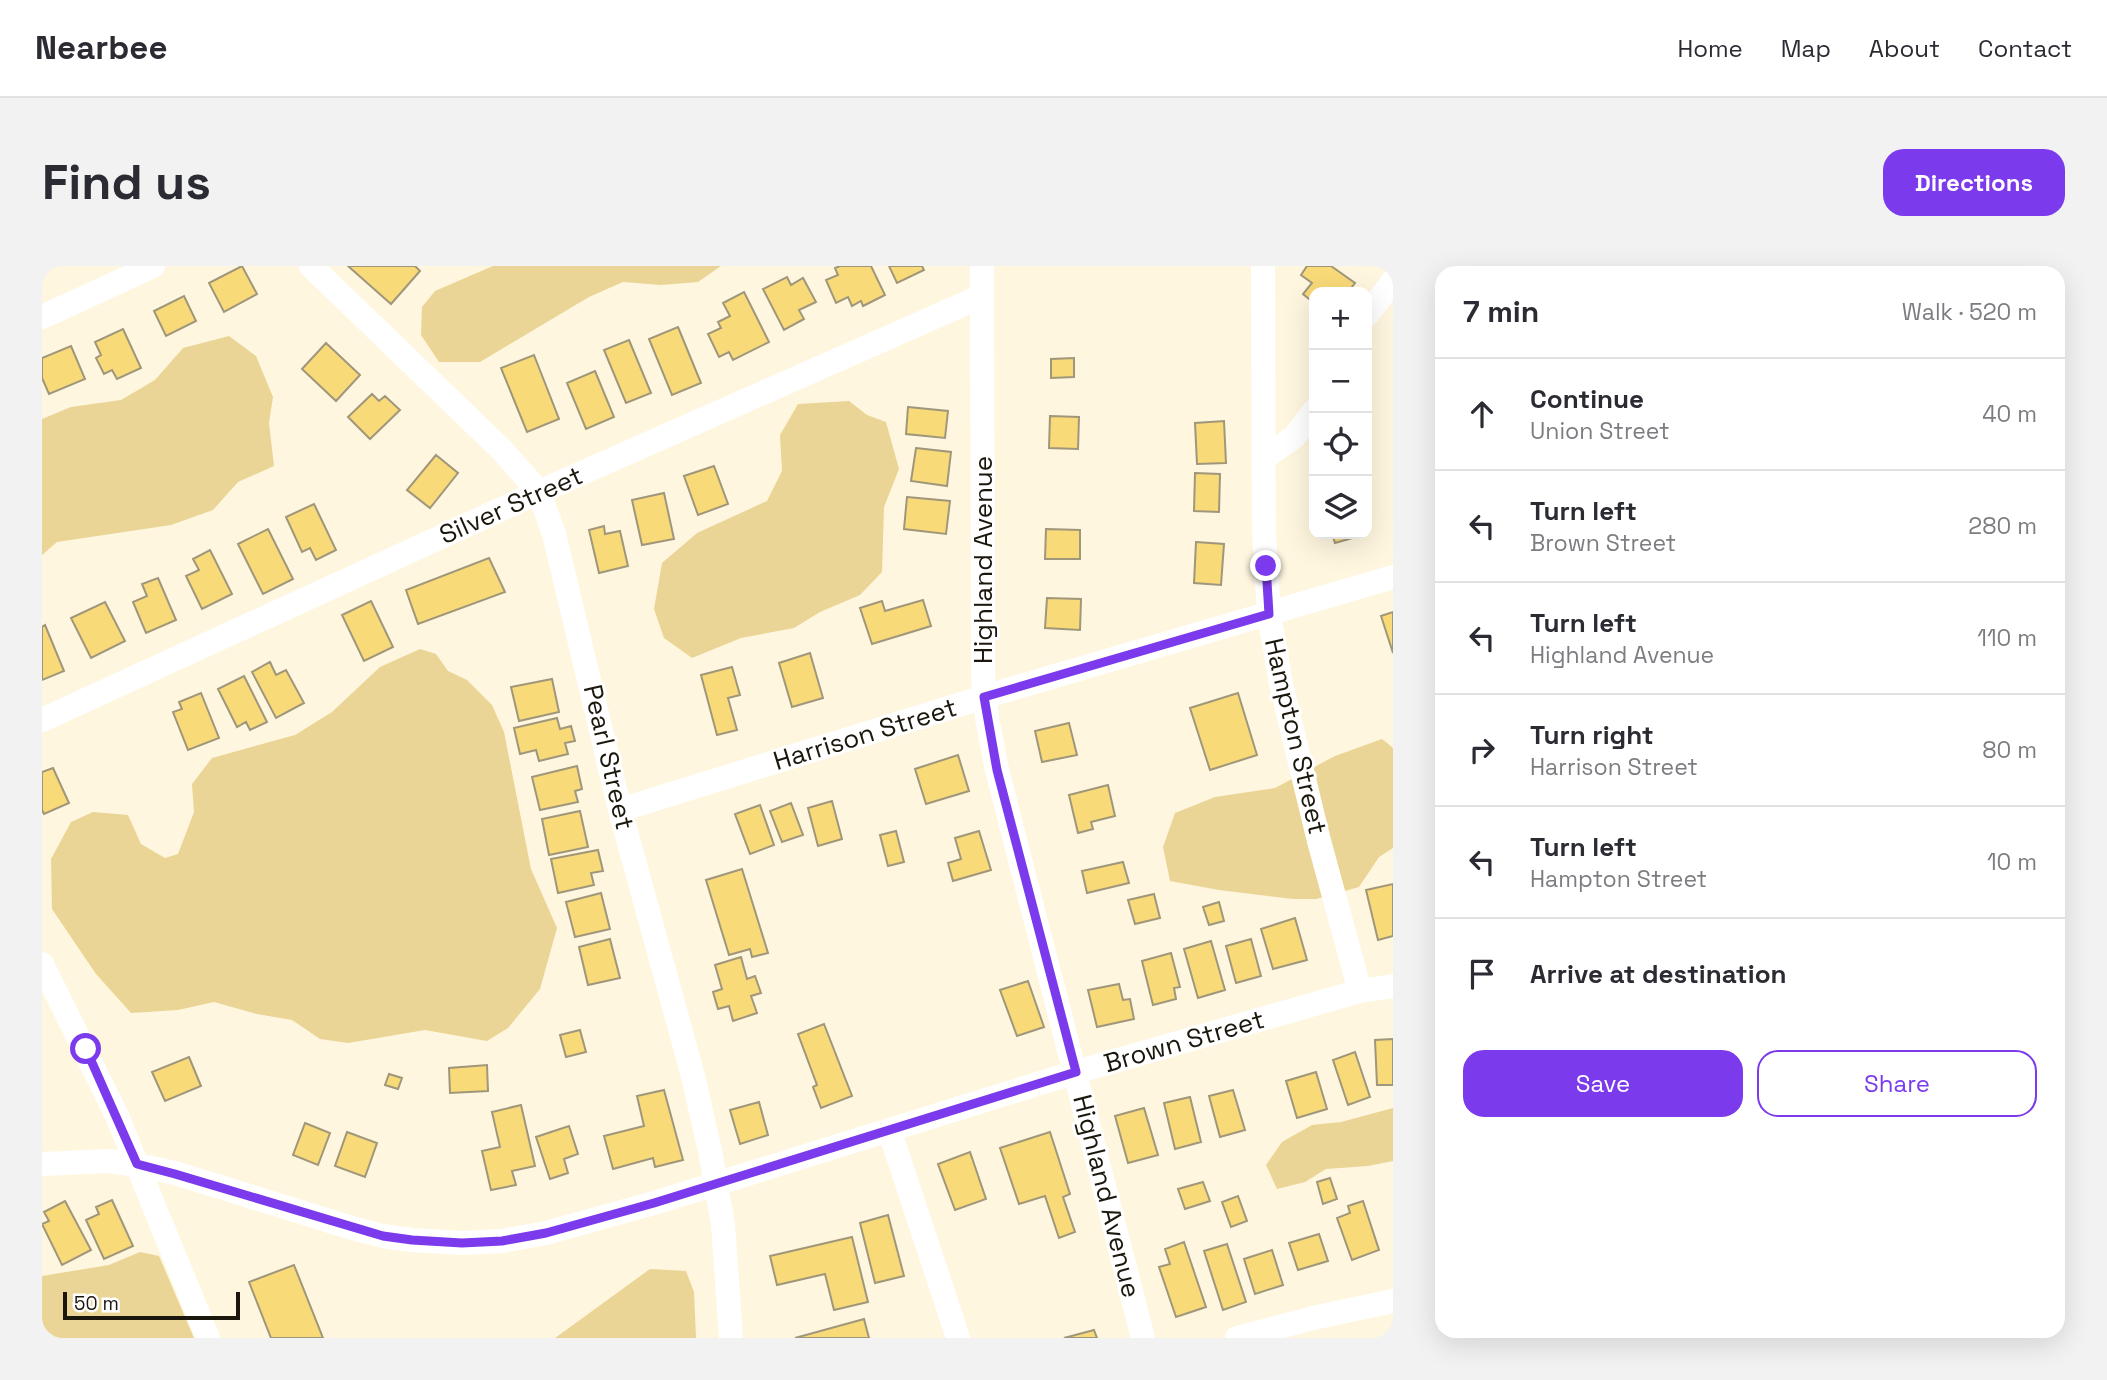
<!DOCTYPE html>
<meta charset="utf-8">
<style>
body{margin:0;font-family:"Space Grotesk",sans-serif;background:#f2f2f3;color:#2b2b33}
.controls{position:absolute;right:21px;top:21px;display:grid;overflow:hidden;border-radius:14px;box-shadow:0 7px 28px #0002}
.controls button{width:63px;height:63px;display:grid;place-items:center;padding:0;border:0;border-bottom:2px solid #e1e1e2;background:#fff;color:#2b2b33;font:35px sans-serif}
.scale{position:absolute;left:21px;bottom:18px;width:177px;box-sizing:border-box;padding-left:7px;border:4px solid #1b170d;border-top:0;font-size:19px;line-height:24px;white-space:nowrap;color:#1b170d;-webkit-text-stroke:5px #fff;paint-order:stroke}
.stop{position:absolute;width:21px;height:21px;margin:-16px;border:5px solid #7c3aed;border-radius:50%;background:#fff}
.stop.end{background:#7c3aed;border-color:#fff;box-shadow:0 2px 7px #0008}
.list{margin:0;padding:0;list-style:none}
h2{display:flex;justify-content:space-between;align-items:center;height:91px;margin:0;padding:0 28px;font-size:30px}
h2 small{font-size:23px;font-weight:400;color:#7c7c81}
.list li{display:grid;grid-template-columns:46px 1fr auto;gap:21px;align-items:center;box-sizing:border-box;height:112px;padding:0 28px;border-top:2px solid #e1e1e2}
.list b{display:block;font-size:26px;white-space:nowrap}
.list p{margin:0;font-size:23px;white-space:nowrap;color:#7c7c81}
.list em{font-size:23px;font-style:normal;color:#7c7c81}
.actions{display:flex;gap:14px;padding:21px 28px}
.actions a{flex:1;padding:16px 0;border:2px solid #7c3aed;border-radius:21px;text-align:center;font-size:24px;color:#7c3aed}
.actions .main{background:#7c3aed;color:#fff}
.icon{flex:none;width:38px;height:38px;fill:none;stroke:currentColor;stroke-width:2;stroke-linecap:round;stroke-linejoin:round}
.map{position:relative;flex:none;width:1351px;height:1072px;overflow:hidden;border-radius:21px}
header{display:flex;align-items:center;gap:42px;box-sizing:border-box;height:98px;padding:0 35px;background:#fff;border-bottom:2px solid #e1e1e2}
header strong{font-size:33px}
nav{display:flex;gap:38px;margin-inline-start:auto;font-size:24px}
.intro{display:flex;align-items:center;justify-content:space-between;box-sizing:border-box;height:168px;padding:0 42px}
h1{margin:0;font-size:49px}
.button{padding:18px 32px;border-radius:21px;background:#7c3aed;color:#fff;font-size:24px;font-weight:700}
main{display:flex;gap:42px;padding:0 42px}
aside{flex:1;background:#fff;border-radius:21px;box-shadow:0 7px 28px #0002}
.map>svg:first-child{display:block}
.green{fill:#ead596}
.building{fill:#f9da79;stroke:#a0977b;stroke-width:2}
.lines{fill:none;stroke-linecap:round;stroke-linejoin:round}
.minor{stroke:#fff;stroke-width:24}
.route{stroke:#7c3aed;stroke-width:9}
.labels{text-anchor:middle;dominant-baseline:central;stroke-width:6;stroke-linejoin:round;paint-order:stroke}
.street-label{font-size:26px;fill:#1b170d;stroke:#fff}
</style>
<header>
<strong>Nearbee</strong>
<nav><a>Home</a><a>Map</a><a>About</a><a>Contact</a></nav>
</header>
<div class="intro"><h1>Find us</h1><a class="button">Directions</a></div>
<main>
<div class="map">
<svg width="1351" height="1072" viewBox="0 0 1351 1072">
<rect width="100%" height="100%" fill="#fef6de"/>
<!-- green -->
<path class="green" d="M451,0H679L656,16L619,19L581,16L547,31L438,96H397L379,69L380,41L393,25Z
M187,70L214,90L231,131L227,157L232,200L196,216L171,244L129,259L15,276L0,289V153L29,141L79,134L113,114L141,82Z
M807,135L825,149L844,156L857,203L842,241L840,306L818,329L778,346L752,362L699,372L650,392L622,372L612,343L620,297L655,267L725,235L740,205L738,169L756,138Z
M378,383L394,388L406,405L425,414L450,439L462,466L489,603L515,662L498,723L466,762L445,775L383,764L306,777L278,773L250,754L215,748L172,736L136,744L89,747L54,708L10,643L9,593L29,556L51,546L86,549L99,578L123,592L136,588L152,546L150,518L170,492L253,469L290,446L338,401Z
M1340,473L1351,482V582L1337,591L1317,621L1274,633H1251L1177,624L1128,615L1121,581L1133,547L1173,531L1233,522L1293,490Z
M1351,842V895L1326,900L1284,903L1263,916L1235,923L1224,899L1240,876L1270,859L1299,856Z
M98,986L117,990L152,1072H0V1010L67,999Z
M608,1003L644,1005L652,1026L654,1072H513Z"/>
<!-- building -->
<path class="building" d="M200,0L215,28L182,46L167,17Z
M306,0H373L378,5L349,38Z
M798,0H829L843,29L821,40L819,35L810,40L806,31L794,37L784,14L796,9L793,2Z
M847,0H880L882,4L855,17Z
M1265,0H1289L1313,17L1306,26H1272V37L1261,28L1270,17L1259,9Z
M745,11L749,19L761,12L774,36L757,44L762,53L742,64L721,23Z
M702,26L727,76L691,94L687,86L677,91L666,68L679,62L676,56L688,50L681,37Z
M142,30L154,55L124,70L112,45Z
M636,61L659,117L630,129L607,73Z
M81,63L99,102L75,113L70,104L62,108L54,92L59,89L53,76Z
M587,74L609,127L584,137L562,84Z
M284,77L318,109L294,135L260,103Z
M29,80L43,113L7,128L0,112V92Z
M492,89L517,153L485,166L459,102Z
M1032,92V111L1009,112V93Z
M553,105L572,151L544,163L525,117Z
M330,128L337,135L343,130L358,144L328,173L306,151Z
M866,141L906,145L903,172L864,168Z
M1008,150L1037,151L1036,183L1007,182Z
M1182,155L1184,197L1155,198L1153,157Z
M874,182L909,186L905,220L869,215Z
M394,189L416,207L388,242L365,224Z
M672,200L686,238L656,249L642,210Z
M1153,207L1178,208L1177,246L1152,245Z
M622,227L632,273L600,279L590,234Z
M865,231L908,235L904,268L862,263Z
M272,238L294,284L274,294L268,282L260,286L244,251Z
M562,260L563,268L578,265L586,300L557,307L547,264Z
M226,263L251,313L221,328L196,278Z
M1004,263L1038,264V293H1003Z
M1290,268H1320L1321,269L1293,277Z
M1154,276L1182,278L1179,319L1152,317Z
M168,284L190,328L160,343L144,310L157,304L151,293Z
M447,292L463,326L376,358L364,324Z
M116,312L134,354L104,367L91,336L105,330L100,318Z
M1005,332L1039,333L1038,364L1003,362Z
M881,334L889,360L830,378L818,342L840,335L843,345Z
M329,335L351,381L322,395L300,349Z
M63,336L83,375L49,392L29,352Z
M1351,346V387L1339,350Z
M3,359L22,405L0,414V361Z
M768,387L781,432L750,441L737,397Z
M228,396L234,409L244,404L262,437L234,452L210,406Z
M690,401L698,429L686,432L695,464L675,469L659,409Z
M202,410L225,456L208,464L204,456L195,461L176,423Z
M510,413L517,446L477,455L469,421Z
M159,427L177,472L146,484L131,446L140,443L137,436Z
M1196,427L1215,489L1168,504L1148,442Z
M515,452L518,463L529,460L533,475L523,477L526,488L497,495L494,484L478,488L472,462Z
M1027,457L1035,489L1000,496L993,465Z
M916,489L927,525L884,538L873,503Z
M535,500L540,523L533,525L536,536L498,544L490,511Z
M11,502L27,537L2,548L0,544V506Z
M1066,519L1073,550L1049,556L1051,563L1036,567L1027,529Z
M790,535L800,573L776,580L766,542Z
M749,537L761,569L740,576L728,545Z
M718,539L732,579L708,588L693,548Z
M538,545L546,581L507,589L500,553Z
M854,565L862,596L846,600L838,569Z
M937,565L949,604L911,615L906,597L919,593L913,572Z
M556,584L561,605L549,607L552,619L516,627L509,593Z
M1081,596L1087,617L1045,627L1040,605Z
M700,603L726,687L710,691L708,683L687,689L664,614Z
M1351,618V670L1336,674L1324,624Z
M559,627L568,663L533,671L524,636Z
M1112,628L1118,652L1093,658L1086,634Z
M1177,636L1182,655L1167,659L1161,641Z
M1253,652L1265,694L1231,703L1219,663Z
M568,673L578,712L546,719L537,681Z
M1209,673L1219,710L1194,717L1184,680Z
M1169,675L1183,724L1156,732L1142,683Z
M1129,687L1138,721L1132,722L1134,733L1111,739L1100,695Z
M699,691L705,713L713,710L719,727L709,730L715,747L691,755L687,740L676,743L671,726L680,723L673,699Z
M986,715L1002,761L975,770L958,724Z
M1077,718L1081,734L1088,733L1092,753L1055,761L1046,724Z
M782,758L810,830L779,842L771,821L775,819L756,768Z
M538,764L544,786L524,791L518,769Z
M1351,773V819H1335L1333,774Z
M1313,786L1328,831L1306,839L1291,794Z
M147,791L159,820L123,835L110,806Z
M445,799L446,825L408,827L407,802Z
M1274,806L1285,843L1255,852L1244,815Z
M347,808L360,812L356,823L343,819Z
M622,824L641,894L613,901L611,892L571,903L562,870L602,860L595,830Z
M1191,824L1203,864L1178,871L1167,830Z
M1148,831L1159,876L1133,883L1122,837Z
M717,836L726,869L698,878L688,844Z
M479,839L493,900L470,905L474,919L449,924L440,885L458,881L450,846Z
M1102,842L1116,889L1086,897L1073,850Z
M263,857L288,867L276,899L251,889Z
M527,860L536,888L522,893L526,907L508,913L494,871Z
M305,866L335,877L323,911L293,900Z
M1008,866L1028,928L1021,931L1033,966L1017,972L1003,930L977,938L958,882Z
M928,886L944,933L913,944L896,898Z
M1288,912L1295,933L1281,938L1275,916Z
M1161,916L1168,935L1143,943L1136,923Z
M1196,930L1205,955L1189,961L1180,936Z
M70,934L91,980L62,993L44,954L57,948L54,941Z
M23,935L49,984L20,999L0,958L7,955L2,946Z
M1321,935L1337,984L1310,994L1295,952L1308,947L1306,940Z
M846,949L862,1010L833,1017L818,957Z
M1277,968L1286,995L1256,1004L1247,977Z
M810,971L826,1036L792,1044L783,1008L735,1019L728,990Z
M1142,976L1164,1041L1134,1051L1117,1001L1128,998L1123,983Z
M1185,978L1204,1036L1181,1044L1162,985Z
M1230,984L1241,1019L1213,1028L1202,993Z
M252,999L281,1072H229L207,1016Z
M822,1053L827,1072H753Z
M1052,1064L1055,1072H1022Z"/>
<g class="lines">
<!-- minor -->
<path class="minor" d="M269,0L460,184L497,226L512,268L578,544L651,810L668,885L681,958L689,1072
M940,0L941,410L945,452L955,504L1101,1072
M1221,0L1222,269L1227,348L1239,418L1277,575L1318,725
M1325,49L1351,15
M0,51L111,0
M1222,192L1252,171L1272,145
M0,454L497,226L940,30
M578,544L942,431L1351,311
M0,698L75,850L166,1072
M848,866L916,1072
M0,898L67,895L95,899L133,907L310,962L341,970L370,974L420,977L460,975L504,967L612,937L1034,806L1318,725L1351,720
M1195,1072L1271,1052L1351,1035"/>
</g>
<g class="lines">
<!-- route -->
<path class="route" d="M44,783L95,898L133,908L341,970L370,974L420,977L460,975L504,967L612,937L1034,806L955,504L942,431L1227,348L1224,300"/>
</g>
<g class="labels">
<!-- street labels -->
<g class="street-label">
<text transform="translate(469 239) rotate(-24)">Silver Street</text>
<text transform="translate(941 294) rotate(-90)">Highland Avenue</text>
<text transform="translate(823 468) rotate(-17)">Harrison Street</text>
<text transform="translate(1254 470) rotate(77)">Hampton Street</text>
<text transform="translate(567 491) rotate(77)">Pearl Street</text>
<text transform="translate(1142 775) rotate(-16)">Brown Street</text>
<text transform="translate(1065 930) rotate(76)">Highland Avenue</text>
</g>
</g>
</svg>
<div class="controls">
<button>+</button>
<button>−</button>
<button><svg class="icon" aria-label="locate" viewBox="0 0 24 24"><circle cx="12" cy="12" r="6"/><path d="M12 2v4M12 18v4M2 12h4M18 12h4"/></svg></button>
<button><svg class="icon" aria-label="layers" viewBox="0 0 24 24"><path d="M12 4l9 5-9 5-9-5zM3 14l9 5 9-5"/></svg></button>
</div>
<div class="scale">50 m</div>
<div class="stop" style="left:44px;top:783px"></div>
<div class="stop end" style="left:1224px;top:300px"></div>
</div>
<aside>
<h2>7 min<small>Walk · 520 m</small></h2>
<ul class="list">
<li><svg class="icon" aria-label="ahead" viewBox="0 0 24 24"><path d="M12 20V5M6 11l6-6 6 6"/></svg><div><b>Continue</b><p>Union Street</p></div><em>40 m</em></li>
<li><svg class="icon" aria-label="left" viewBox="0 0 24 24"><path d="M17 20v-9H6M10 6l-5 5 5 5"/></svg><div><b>Turn left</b><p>Brown Street</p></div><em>280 m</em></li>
<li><svg class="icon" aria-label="left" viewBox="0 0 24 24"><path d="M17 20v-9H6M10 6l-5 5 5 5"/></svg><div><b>Turn left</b><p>Highland Avenue</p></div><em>110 m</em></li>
<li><svg class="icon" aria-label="right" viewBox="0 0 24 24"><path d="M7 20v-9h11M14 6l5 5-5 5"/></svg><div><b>Turn right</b><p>Harrison Street</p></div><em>80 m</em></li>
<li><svg class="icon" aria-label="left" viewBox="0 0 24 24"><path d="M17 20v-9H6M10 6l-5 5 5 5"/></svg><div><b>Turn left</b><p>Hampton Street</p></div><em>10 m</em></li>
<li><svg class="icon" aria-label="arrive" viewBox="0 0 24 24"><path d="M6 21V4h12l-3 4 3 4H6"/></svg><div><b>Arrive at destination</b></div></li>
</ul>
<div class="actions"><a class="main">Save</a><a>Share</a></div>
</aside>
</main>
